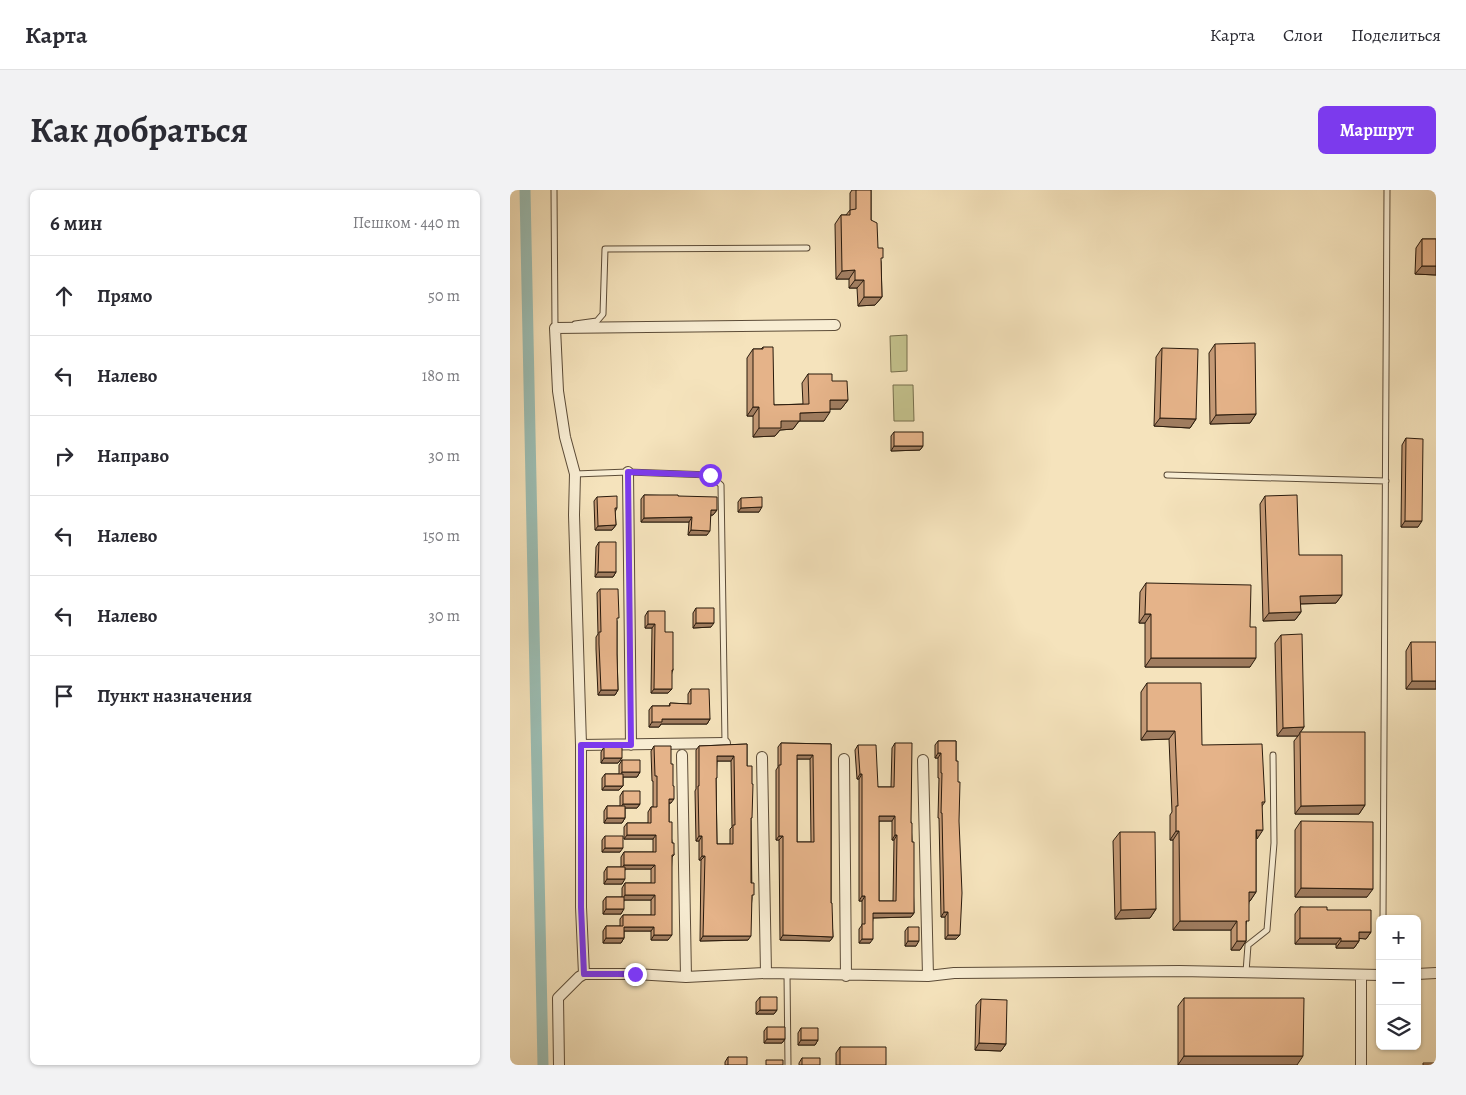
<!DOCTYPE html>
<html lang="ru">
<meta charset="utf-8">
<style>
body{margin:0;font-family:Alegreya,serif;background:#f2f2f3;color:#2b2b33}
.controls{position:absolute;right:15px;bottom:15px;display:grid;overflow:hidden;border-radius:8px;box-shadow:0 1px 4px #0004}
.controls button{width:45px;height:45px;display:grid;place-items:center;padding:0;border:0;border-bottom:1px solid #e1e1e2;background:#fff;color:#2b2b33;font:25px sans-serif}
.stop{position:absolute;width:15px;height:15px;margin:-11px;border:4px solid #7c3aed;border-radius:50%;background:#fff}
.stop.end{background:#7c3aed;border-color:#fff;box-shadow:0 1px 5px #0008}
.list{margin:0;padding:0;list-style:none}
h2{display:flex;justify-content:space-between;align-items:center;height:65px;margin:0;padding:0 20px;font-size:21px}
h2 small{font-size:16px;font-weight:400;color:#7c7c81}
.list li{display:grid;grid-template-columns:32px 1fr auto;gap:15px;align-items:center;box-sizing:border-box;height:80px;padding:0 20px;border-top:1px solid #e1e1e2}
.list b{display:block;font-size:19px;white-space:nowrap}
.list em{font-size:16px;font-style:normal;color:#7c7c81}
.icon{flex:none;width:28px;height:28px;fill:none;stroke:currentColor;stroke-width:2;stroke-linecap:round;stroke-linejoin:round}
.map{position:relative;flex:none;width:926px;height:875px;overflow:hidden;border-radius:8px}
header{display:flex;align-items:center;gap:30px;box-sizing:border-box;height:70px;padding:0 25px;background:#fff;border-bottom:1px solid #e1e1e2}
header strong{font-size:24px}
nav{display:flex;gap:28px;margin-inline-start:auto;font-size:18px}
.intro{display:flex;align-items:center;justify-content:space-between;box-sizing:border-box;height:120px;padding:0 30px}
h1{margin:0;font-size:35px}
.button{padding:12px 22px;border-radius:8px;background:#7c3aed;color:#fff;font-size:18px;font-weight:700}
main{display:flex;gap:30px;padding:0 30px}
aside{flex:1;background:#fff;border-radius:8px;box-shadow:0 1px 4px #0004}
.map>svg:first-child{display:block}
.green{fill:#c3c18c;stroke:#766e4c}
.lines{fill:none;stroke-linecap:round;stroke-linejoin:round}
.canal{stroke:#9cbeb4;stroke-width:11}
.service-casing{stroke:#5c4c38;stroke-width:7}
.minor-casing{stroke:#5c4c38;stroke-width:12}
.service{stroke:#f8edd3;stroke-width:5}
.minor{stroke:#f8edd3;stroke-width:10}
.wall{fill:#c59a76;stroke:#291a0c;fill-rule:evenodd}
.shaded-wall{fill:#a07d60;stroke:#291a0c}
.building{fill:#e5b389;stroke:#291a0c;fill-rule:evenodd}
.route{stroke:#7c3aed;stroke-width:6}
</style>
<header>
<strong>Карта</strong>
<nav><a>Карта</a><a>Слои</a><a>Поделиться</a></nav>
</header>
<div class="intro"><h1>Как добраться</h1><a class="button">Маршрут</a></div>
<main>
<aside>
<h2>6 мин<small>Пешком · 440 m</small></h2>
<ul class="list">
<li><svg class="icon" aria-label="ahead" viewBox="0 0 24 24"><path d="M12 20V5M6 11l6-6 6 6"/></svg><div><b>Прямо</b></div><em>50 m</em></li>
<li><svg class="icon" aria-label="left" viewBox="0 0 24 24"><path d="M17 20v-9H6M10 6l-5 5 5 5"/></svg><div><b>Налево</b></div><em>180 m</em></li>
<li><svg class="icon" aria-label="right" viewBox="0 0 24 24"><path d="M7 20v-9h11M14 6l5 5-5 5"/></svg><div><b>Направо</b></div><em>30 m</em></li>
<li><svg class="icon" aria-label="left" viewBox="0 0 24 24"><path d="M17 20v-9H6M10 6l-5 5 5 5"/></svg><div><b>Налево</b></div><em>150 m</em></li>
<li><svg class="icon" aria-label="left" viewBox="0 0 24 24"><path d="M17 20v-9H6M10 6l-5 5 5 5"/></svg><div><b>Налево</b></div><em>30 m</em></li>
<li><svg class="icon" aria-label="arrive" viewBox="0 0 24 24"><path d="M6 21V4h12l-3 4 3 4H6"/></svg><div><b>Пункт назначения</b></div></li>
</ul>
</aside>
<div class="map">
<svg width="926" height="875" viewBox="0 0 926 875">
<rect width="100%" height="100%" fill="#f5e3bc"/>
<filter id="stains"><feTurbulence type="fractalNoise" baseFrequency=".004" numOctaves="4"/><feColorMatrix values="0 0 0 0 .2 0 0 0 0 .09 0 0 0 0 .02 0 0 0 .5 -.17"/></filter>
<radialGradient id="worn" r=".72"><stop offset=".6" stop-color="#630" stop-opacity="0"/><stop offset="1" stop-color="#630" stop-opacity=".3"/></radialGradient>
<!-- green -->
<path class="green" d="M397,145V181L381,182L380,146Z
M383,195H403L404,231H384Z"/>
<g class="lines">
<!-- canal -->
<path class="canal" d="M15,0L33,875"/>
<defs>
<path id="service" d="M44,0L45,138L47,137
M65,134L87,131L93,124L95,59L297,58
M65,284L118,282L200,285L211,295L215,553
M657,285L876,291
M873,729L877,0
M736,782L738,755L757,740L764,653L763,565
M277,784L278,875"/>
<path id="minor" d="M325,135L45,138L48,201L55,247L65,284L64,325L71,555V717L74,784H125L176,787L256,783L418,786L444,783L669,781L870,785
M118,282L121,555
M71,555L215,553
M172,565L176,787
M252,567L256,783
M334,569L336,786
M413,570L418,786
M907,784L926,783
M851,785V875
M49,875L48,808L69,787L74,784"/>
</defs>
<!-- service casing -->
<use href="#service" class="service-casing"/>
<!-- minor casing -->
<use href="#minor" class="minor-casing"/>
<!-- service -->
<use href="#service" class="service"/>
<!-- minor -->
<use href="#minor" class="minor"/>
</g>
<!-- wall -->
<path class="wall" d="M342,0H361V30L371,72L372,107L365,115L348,116L347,98H339V89H326L325,34L331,25H336L340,20V3Z
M912,49H926V85L905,84L906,58Z
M705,154L746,224L740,233L700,234L699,163Z
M253,157L264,215L293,214L292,193L298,184L322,191L338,210L331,219H320L314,231H289L283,239L270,240L265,246L243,247V226H237V168L243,159H251Z
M652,158L686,229L680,238L644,236L646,167Z
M384,242L413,256L410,260L381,261V246Z
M896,248L908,337H891L892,255Z
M134,305L168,306L207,320L203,325H201L197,345H178L179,332H131V309Z
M755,306L789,365L832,405L826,413L790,414L791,422L785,430L753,431L750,314Z
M87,307L107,318L105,322L106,335L102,340H85L84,311Z
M231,308L249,322H228V312Z
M89,352L106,382L103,387H85L86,357Z
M636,393L740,437V477H635V433H629L630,402Z
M90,399L107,431V464L108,500L105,505H88L86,459V447L88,444L87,403Z
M186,418L201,437L183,438V423Z
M138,421L155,442L163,480L162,482L158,503H141L142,438H135V426Z
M771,445L794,537L790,542L855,615L849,624H785L784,551L788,546H767L765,453Z
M901,452L926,499H896V461Z
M637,493L692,555L755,612L752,616L746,649V702L740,711H739L736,735V751L730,760H721V740H663V650H660V625L662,622L659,549L631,550V502Z
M181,499L200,529L197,534H151L149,537H139V520L142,516H159L160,513L178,514V504Z
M428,551H446V749H435V727H431L429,628H428L429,588H428V568H425V555Z
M271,553L321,554V713L323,747L320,751L270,750L269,650H266V580L268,577V557ZM287,569H300L301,652H287Z
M385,553L401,633L402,652L404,723L401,727L363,728L360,753H349V739L352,735V711H349V589H347L345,560L348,555L368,597H381L382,558ZM369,631H382V650H384L383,711H369Z
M237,554V576L241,631L242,708L238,750L190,751L191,670H189V651H186L185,601L186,599V560L189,556ZM207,571H221L222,637L220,639V654H207L206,590Z
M144,556L161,613H159V632L164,665L162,667L158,750H141V741H114V748L111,753H93V741L96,736H110V729L113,725H141V710H114L111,724H93V711L96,707H112V698L115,693H141V679H115L112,694H94V682L97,677H111V667L114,662H143V649H114V637L117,633H138V622L141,617H143V591H142L141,561Z
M94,557L112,568L108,573H91V562Z
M112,570L130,582L127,587H113V596L109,600H92V588L95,584H109V575Z
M113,601L130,614L127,618H115V628L112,633H94V621L97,616H110V606Z
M791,631L857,707H785V640Z
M610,642L646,719L640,728L605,729L603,651Z
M95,646L110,662H92V650Z
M790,717L817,720L861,742L856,749L849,748V751L844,758H826V754H785V724Z
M398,737L406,756H395V741Z
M250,807L267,820L264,824H246V812Z
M674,808L787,875H668V816Z
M471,809L496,854L491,861L465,860L466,815Z
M257,837L275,849L272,853H254V841Z
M291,838L308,850L305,855H288V843Z
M330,857L376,875H326V863Z
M218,867L237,875H215V872Z
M292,868L310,875H289V873Z"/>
<!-- shaded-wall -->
<path class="shaded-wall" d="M912,76H926V85L905,84Z
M345,80L339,89H326L332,81Z
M345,90H354L347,98H339Z
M354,107H372L365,115L348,116Z
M320,210H338L331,219H314Z
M243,217H249L243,226H237Z
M320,222L314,231H289L283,239L270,240L265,246L243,247L249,238L271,231L290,223Z
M746,224L740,233L700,234L706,225Z
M650,228L686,229L680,238L644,236Z
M384,256H413L410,260L381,261Z
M252,317L249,322H228L231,318Z
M201,320H207L203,325H198Z
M182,327L179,332H131L134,328Z
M895,331H912L908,337H891Z
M106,335L102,340H85L88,336Z
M181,340L200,341L197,345H178Z
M88,382H106L103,387H85Z
M832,405L826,413L784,414L790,406Z
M791,422L785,430L753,431L759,423Z
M635,424H641L635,433H629Z
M186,433H204L201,437L183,438Z
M138,434H145L142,438H135Z
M641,468H746L740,477H635Z
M902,491H926V499H896Z
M144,499H162L158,503H141Z
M91,500H108L105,505H88Z
M152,529H200L197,534H151L149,537H139L142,532Z
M794,537L788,546H767L773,538Z
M637,541H665L659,549L631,550Z
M428,563H431L428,568H425Z
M287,565H303L300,569H284Z
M207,566H224L221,571H204Z
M94,568H112L108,573H91Z
M112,582H130L127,587H109Z
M350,584H352L349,589H347Z
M95,596H113L109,600H92Z
M159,609H164L161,613H156Z
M113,614H130L127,618H110Z
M855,615L849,624H785L791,616Z
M369,626H385L382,631H366Z
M97,628H115L112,633H94Z
M746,640H753L747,649Z
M666,641H669L663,650H660Z
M117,645H146L143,649H114Z
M385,645H387L384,650H382Z
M189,646H192L189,651H186Z
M269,646H273L269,650H266Z
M95,658H113L110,662H92Z
M192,666H195L191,670H189Z
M114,675H145L141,679H111Z
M97,689H115L112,694H94Z
M791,698L863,699L857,707H785Z
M739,702H746L740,711H733Z
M115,705H145L141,710H112Z
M352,706H355L352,711H349Z
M96,719H114L111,724H93Z
M646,719L640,728L605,729L611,720Z
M434,722H438L435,727H431Z
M363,723H404L401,727L360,728Z
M670,731H727L721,740H663Z
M114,737H144L141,741H111Z
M849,742H861L856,749L844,748Z
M144,745H162L158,750H141Z
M273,745L323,747L320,751L270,750Z
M438,745H450L446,749H435Z
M193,746H241L238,750L190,751Z
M96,748H114L111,753H93Z
M790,748H831L826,754H785Z
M352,749H363L360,753H349Z
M398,751H409L406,756H395Z
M727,751H736L730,760H721Z
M831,751H849L844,758H826Z
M250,820H267L264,824H246Z
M257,849H275L272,853H254Z
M291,850H308L305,855H288Z
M469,853L496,854L491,861L465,860Z
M674,866H793L787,875H668Z"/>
<!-- building -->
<path class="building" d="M346,0H361V30L367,33L368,58H373V68H371L372,107H354V90H345V80L332,81L331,25H340V20L346,19Z
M912,49H926V76H912Z
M745,153L746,224L706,225L705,154Z
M253,157H263L264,215L299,214L298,184H322V191H337L338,210H320V222L290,223V231H271V238H249V217H243V159H253Z
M652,158L688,159L686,229L650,228Z
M384,242H413V256H384Z
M896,248L913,249L912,331H895Z
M134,305H168V306L207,307V320H201L200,341L181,340L182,327L134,328Z
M787,305L789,365H832V405L790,406L791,422L759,423L755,306Z
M107,306V318H105L106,335L88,336L87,307Z
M252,307V317L231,318V308Z
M89,352H106V382H88Z
M636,393L741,395L740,437H746V468H641V424H635Z
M90,399H108L109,428H107V464L108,500H91L89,454V442H91Z
M186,418H204V433H186Z
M138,421H155V442H163V480H162V499H144L145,434H138Z
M792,444L794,537L773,538L771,445Z
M901,452H926V491H902Z
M637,493H691L692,555L752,554L755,612H752L753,640H746V702H739V731H736V751H727V731H670L669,641H666V616H668L665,541H637Z
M181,499H199L200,529H152V532H142V516H160V513L181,514Z
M790,542H855V615L791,616Z
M428,551H446V571H448V592H450L449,631L452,703L450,745H438V722H434L432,623H431L432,583H431V563H428Z
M271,553L321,554V713H322L323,747L273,745V646H269V575H271ZM287,565H303L304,652H287Z
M385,553H402L401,633H402V652H404V723H363V749H352V734H355V706H352V584H350L348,555H366L368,597H384ZM369,626H385V645H387L386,711H369Z
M237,554V576H242V594H243L242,628H241V693H244V705H242L241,746H193L195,666H192V646H189L188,596H189V556ZM207,566H224L225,635H223V654H207L206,588H207Z
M144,556H161V574H163V596H164V609H159V632H162V653H164V665H162V745H144V737H114V748H96V736H113V725H145V705H115V693H145V675H114V662H146V645H117V633H141V617H147V586H145Z
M94,557H112V568H94Z
M112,570H130V582H112Z
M95,584H113V596H95Z
M113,601H130V614H113Z
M97,616H115V628H97Z
M791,631L863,632V699L791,698Z
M610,642H645L646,719L611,720Z
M95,646H113V658H95Z
M97,677H115V689H97Z
M96,707H114V719H96Z
M790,717H817V720H861V742H849V751H831V748H790Z
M398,737H409V751H398Z
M250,807H267V820H250Z
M674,808H794L793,866H674Z
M471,809L497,810L496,854L469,853Z
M257,837H275V849H257Z
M291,838H308V850H291Z
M330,857H376V875H330Z
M218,867H237V875H218Z
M292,868H310V875H292Z
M256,870H273V875H256Z
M913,873H926V875H913Z"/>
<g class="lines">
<!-- route -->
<path class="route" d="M125,784H74L71,717V555H121L118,282L200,285"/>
</g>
<rect width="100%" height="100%" filter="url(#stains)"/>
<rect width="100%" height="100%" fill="url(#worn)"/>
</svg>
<div class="controls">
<button>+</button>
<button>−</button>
<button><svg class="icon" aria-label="layers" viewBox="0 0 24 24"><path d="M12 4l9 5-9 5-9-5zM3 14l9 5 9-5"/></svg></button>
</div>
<div class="stop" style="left:200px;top:285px"></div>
<div class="stop end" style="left:125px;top:784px"></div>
</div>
</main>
